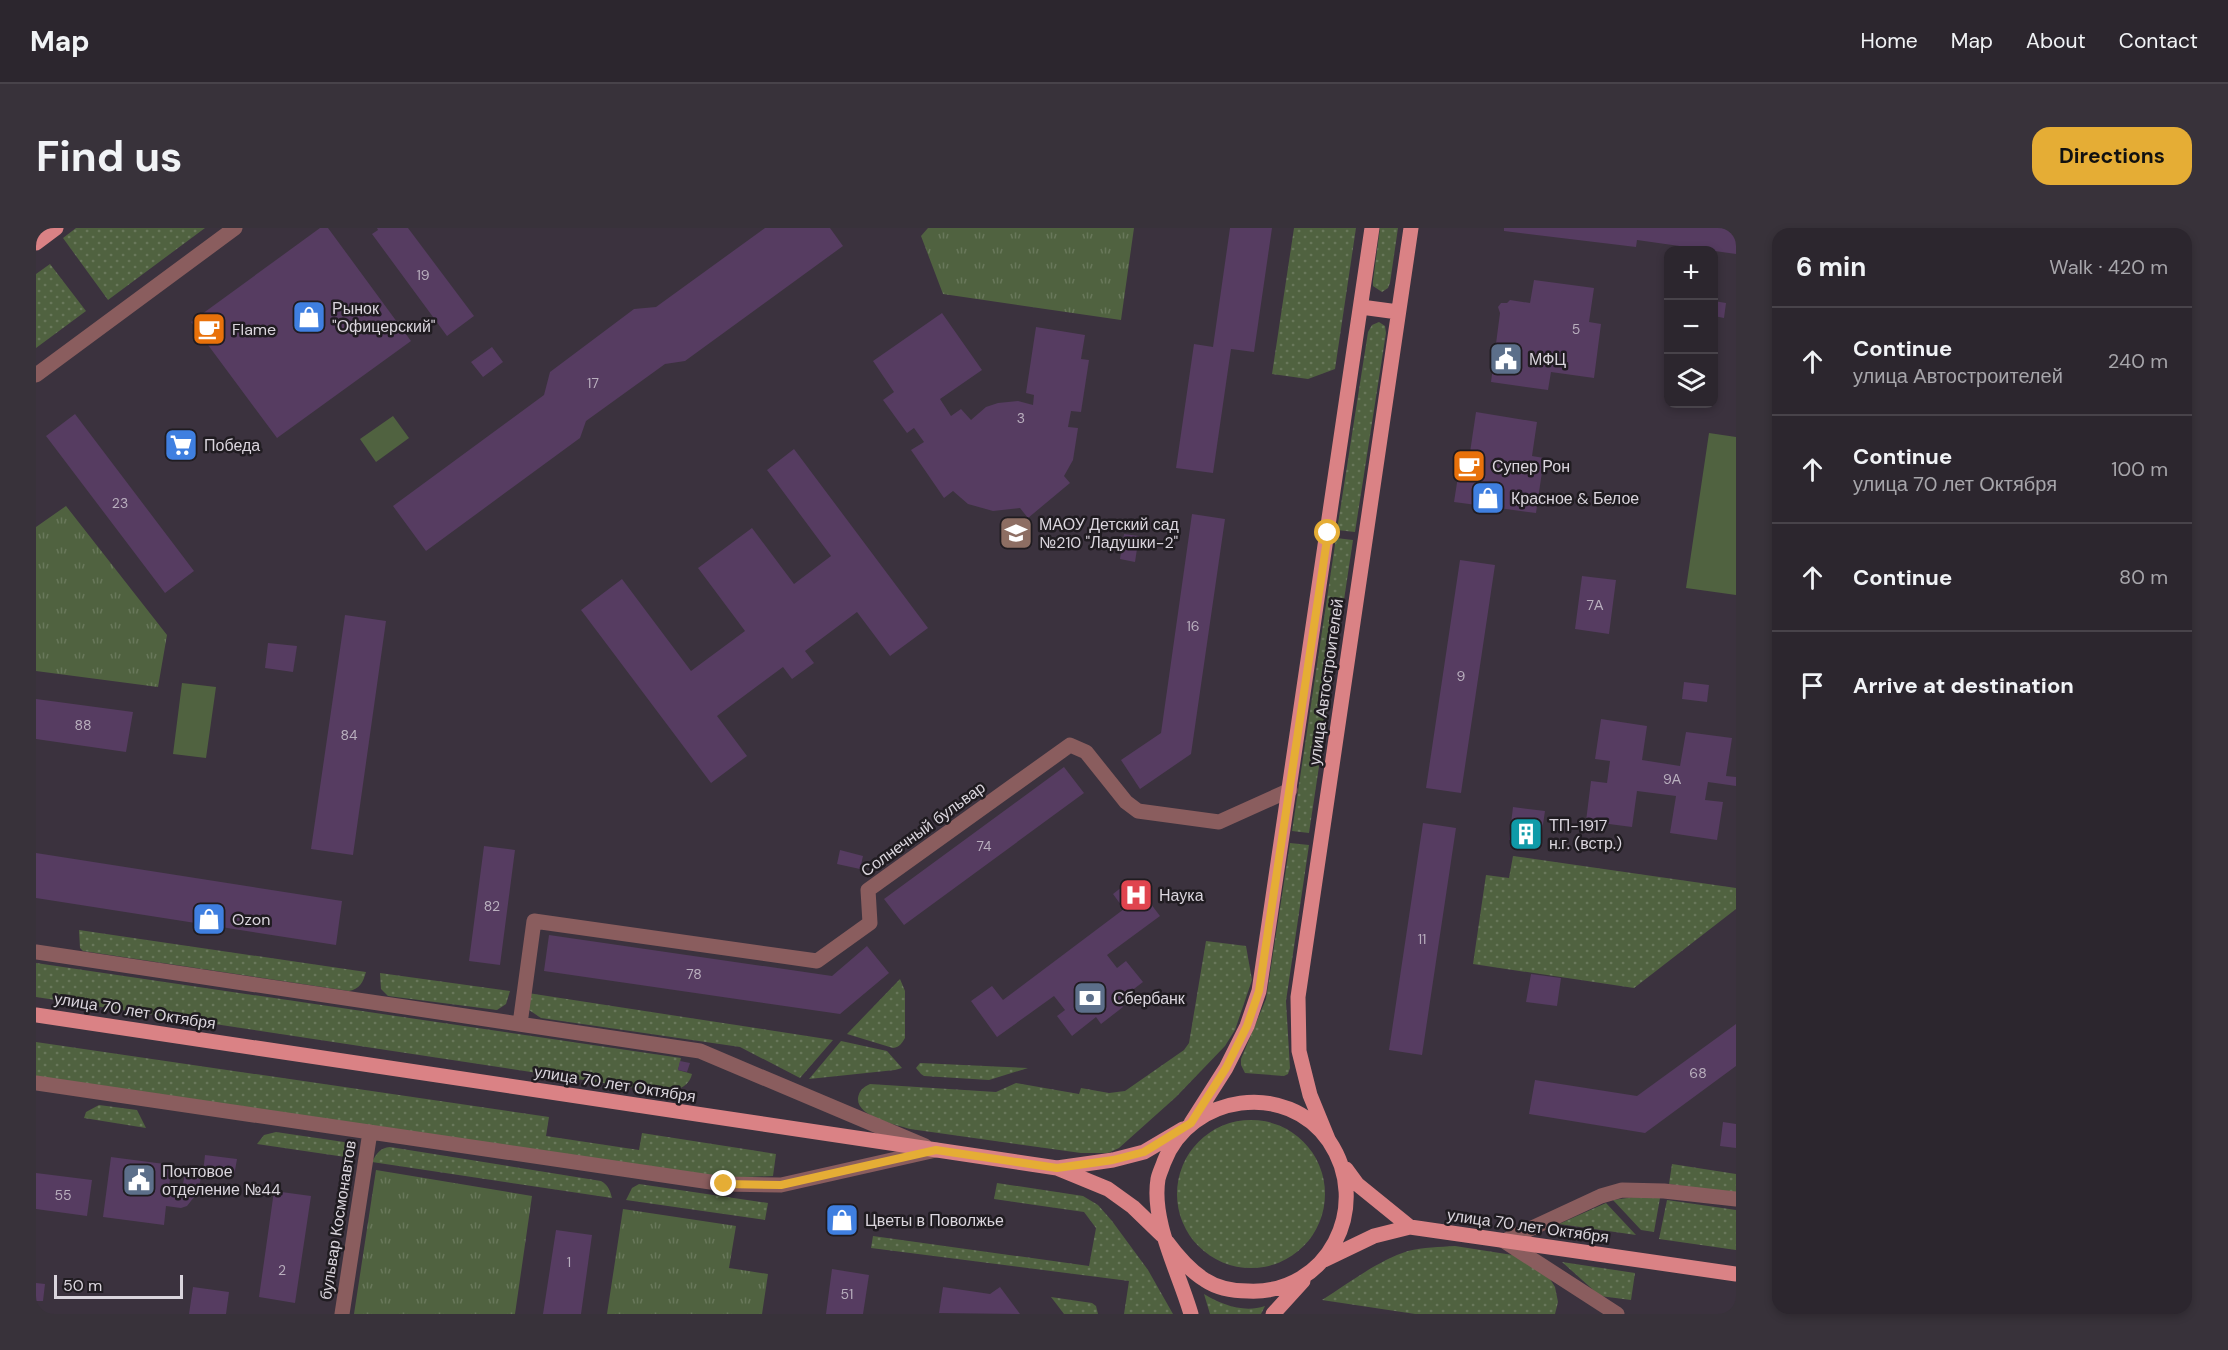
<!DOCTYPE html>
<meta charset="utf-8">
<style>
body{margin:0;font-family:"DM Sans",sans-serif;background:#38323a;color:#f1f3f6}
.controls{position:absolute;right:18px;top:18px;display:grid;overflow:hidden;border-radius:12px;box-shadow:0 3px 9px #0003}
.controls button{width:54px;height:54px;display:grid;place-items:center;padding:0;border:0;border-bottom:2px solid #48434a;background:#2c262e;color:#f1f3f6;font:30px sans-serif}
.scale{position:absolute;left:18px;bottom:15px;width:129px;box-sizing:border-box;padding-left:6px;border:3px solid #dad5dd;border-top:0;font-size:16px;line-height:21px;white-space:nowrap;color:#dad5dd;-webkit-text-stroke:4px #201c21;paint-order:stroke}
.stop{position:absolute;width:18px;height:18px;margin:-14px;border:4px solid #e5ad35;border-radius:50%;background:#fff}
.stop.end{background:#e5ad35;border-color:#fff;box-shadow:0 2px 6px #0008}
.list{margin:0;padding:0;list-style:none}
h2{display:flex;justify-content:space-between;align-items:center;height:78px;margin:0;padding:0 24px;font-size:26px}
h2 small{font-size:20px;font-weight:400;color:#a6a5aa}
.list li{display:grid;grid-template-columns:39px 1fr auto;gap:18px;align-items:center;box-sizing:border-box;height:108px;padding:0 24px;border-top:2px solid #48434a}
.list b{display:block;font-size:22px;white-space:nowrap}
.list p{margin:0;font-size:20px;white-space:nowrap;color:#a6a5aa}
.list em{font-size:20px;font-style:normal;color:#a6a5aa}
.icon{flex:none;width:33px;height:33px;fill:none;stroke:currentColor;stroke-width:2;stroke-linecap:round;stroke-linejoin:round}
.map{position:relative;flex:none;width:1700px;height:1086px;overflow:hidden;border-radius:18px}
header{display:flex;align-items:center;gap:36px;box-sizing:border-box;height:84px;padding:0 30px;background:#2c262e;border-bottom:2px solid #48434a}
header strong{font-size:28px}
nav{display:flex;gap:33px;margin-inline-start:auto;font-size:21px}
.intro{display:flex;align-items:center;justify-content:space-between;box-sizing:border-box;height:144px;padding:0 36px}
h1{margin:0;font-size:42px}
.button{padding:15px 27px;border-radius:18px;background:#e5ad35;color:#111;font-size:21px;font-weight:700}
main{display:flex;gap:36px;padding:0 36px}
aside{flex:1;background:#2c262e;border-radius:18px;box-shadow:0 3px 9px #0003}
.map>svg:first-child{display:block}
.grass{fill:url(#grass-dots)}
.park{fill:url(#park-tufts)}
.pitch{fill:#506240}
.building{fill:#563c61}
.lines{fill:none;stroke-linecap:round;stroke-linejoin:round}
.minor{stroke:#8a5d5e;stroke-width:15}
.major{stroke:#da8285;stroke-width:15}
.route{stroke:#e5ad35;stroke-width:8}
.labels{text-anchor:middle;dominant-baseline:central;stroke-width:5;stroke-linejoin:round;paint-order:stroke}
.number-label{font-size:14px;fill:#b9afbe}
.poi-label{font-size:16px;fill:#dad5dd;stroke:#201c21;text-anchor:start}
.street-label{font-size:16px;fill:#dad5dd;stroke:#201c21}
</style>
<header>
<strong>Map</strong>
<nav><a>Home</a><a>Map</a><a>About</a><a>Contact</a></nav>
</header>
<div class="intro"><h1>Find us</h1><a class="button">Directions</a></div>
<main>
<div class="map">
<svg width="1700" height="1086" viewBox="0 0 1700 1086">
<defs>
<pattern id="grass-dots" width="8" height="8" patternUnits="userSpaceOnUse" patternTransform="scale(1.5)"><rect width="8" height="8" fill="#506240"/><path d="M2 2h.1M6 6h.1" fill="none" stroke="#69785b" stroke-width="1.8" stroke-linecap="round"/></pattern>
<pattern id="park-tufts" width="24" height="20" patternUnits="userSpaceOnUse" patternTransform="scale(1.5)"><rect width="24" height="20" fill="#506240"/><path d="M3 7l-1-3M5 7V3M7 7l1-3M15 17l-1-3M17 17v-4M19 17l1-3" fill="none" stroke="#69785b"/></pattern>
</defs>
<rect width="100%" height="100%" fill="#3b323e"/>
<!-- grass -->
<path class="grass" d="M40,0H169L72,72L27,10Z
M1258,0H1320L1299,141L1272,151L1236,146Z
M1344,0H1362L1354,55L1352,60L1346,64L1337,58V53Z
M14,36L50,83L0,120V46Z
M1343,94L1349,98L1350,105L1319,304L1301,302L1332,104L1336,97Z
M1300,310L1317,312L1273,605L1256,603Z
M1254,615L1273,617L1250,773L1254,840L1252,846L1248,848L1209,845L1205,837V831L1230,771Z
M1477,628L1700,660V681L1598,760L1437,736L1450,647L1473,650Z
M43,702L330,744C327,754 324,761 313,763L47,723L44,720Z
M1170,713L1210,718L1216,752L1199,802L1189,818L1140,869L1083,920L1072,925H1045L874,901C861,897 820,889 822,870C823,863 827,859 834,856L960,864L980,855L1043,866L1045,860L1073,865L1089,863L1148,822L1153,815Z
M0,735L645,830L642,842L656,846C652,862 636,864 620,863L0,769Z
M344,745L474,763L470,776L461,782L352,768L345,761Z
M864,751L869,763V810C866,815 864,819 857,820L811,806Z
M492,765L797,812L764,850L704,819L505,790L493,782Z
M805,813L851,823L866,840L859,842L773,851Z
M0,814L513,889L510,908L603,922L606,905L740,926L737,948L685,950L0,848Z
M884,835L992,840L953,852L888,848L885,846L880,840Z
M63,877L101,882L110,900L48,890L50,884Z
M1141 966a74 74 0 1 1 148 0a74 74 0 1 1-148 0Z
M240,904L308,914L315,922L316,930L221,916L228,907Z
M354,919L565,953C572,957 574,962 576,970L336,934C341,925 344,920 354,919Z
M1636,936L1700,946V966L1633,956Z
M961,955L1047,968L1062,977L1076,993L1112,1042L1137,1086H1088L1093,1053L835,1020L837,1008L1053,1038L1060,1000L1048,984L958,971Z
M603,956L732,975L729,992L590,972L596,960Z
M1598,969L1624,970L1618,1004L1605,1002L1577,972Z
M1631,972L1700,982V1022L1623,1011Z
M1570,975L1600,1007L1523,996Z
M1419,1018L1483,1028L1514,1051L1519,1059L1522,1074L1519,1086H1379L1286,1072C1313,1055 1341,1033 1372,1023C1387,1019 1404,1019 1419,1018Z
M1526,1034L1599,1045L1595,1072L1564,1068Z
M1168,1066C1186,1077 1208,1085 1229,1078L1225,1086H1174Z
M1015,1069L1056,1075L1060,1078L1062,1086H1028Z"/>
<!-- park -->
<path class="park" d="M892,0H1098L1085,92L907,66L885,8Z
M30,278L131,407L122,459L0,443V299Z
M340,942L496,968L479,1086H318Z
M587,981L700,998L693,1040L732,1046L726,1086H571Z"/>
<!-- pitch -->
<path class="pitch" d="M357,188L373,210L340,234L324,211Z
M1673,205L1700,209V367L1650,360Z
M146,455L180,459L170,530L137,526Z"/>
<!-- building -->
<path class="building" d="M284,0H292L375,113L241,210L155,94Z
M341,0H372L438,88L411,108L336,6L342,2Z
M729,0H794L807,18L649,133L629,136L550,193L544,210L390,323L357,278L508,167L514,144L598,81L620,79Z
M1194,0H1236L1218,124L1195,121L1177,245L1140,240L1158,116L1177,119Z
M1468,0H1700V26L1601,12L1600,19L1468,3Z
M1498,52L1558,60L1553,94L1565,96L1558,150L1515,144L1512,162L1455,154L1464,85L1462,79L1465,75H1471L1474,72L1494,75Z
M1678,73L1690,75L1688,90L1678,88Z
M906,85L946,142L904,171L915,188L925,181L935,192L950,179L962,175L982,173L997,177L998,167L990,165L1000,99L1049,107L1045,131L1053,132L1045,184L1035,183L1032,199L1042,200L1037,232L1028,248L1034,255L992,290L984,280L957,283L932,276L917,263L908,270L875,222L888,214L878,200L871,205L847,172L858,164L837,133Z
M456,119L467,134L447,149L435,134Z
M1440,184L1501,194L1496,228L1508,230L1500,285L1418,274L1425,229L1433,231Z
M39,186L158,343L129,365L10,208Z
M758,221L892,400L854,428L821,384L769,423L778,435L756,451L747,439L681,488L711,528L675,555L545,382L586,351L655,443L709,403L662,340L716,300L758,356L795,328L731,242Z
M1156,286L1189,291L1155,526L1104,561L1085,532L1125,505Z
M1088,306L1103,308L1099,334L1084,331Z
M1424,332L1459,337L1425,565L1390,560Z
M1546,348L1580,352L1573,406L1539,401Z
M309,387L350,393L317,627L275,621Z
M232,415L261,418L257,444L229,440Z
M1648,454L1673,457L1671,474L1646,471Z
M0,471L97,484L90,524L0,511Z
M1565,491L1611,498L1606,532L1644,538L1650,504L1696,510L1690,548L1700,549V558L1672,554L1669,572L1687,574L1681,612L1634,605L1640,568L1601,563L1596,599L1550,593L1555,553L1571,555L1574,533L1559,531Z
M1028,539L1048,565L868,697L848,671Z
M1477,579L1509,583L1504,616L1473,612Z
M1387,595L1420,600L1386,827L1353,822Z
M448,618L479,622L464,737L433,733Z
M804,622L827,628L824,641L801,636Z
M0,625L306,673L300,717L0,670Z
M1096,651L1124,688L1071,727L1081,740L1090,733L1107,754L1082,773L1087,779L1065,796L1060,789L1036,808L1021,788L1029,782L1018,768L961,809L935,773L956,758L967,772L1088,681L1077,666Z
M513,707L796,748L831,718L853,745L804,786L508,743Z
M1495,746L1525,750L1521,778L1490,774Z
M1700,796V838L1609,905L1493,886L1499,852L1601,868Z
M644,833L654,835L651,844L642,842Z
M1687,894L1700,896V920L1684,918Z
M169,927L201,931L198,948L167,944Z
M75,929L136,937L132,966H143L146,961L150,941L166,944L162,964L151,978L145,980L130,978L128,997L67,989Z
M0,945L56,952L51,988L0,981Z
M238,963L275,968L259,1075L223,1069Z
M798,985L815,987L814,999L796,997Z
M520,1002L556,1007L545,1086H507Z
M796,1041L833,1047L827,1086H790Z
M0,1055L9,1056L7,1073H0Z
M157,1059L193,1064L190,1086H153Z
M907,1059L954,1066L964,1059L984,1086L903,1085Z"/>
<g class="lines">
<!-- minor -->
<path class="minor" d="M0,147L199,0
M0,724L664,823L889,918
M484,796L498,693L781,733L834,695L832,662L1034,517L1050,524L1090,574L1102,583L1183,594L1254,562
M0,855L688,956L745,957L900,922
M1468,1013L1565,968L1586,962L1628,963L1700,971
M1468,1013L1581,1086
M306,1086L334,904"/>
<!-- major -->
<path class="major" d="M0,15L20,0
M1325,79L1362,84
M0,787L1021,940L1077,932L1108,924L1147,901
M1155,895L1190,840L1211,798L1223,763L1336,0
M1292,911L1274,867L1263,823L1262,769L1375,0
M1021,940L1072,961L1097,979L1126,1007
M1310,941L1321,956L1374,999
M1131,1014C1142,1029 1153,1042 1169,1052C1181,1060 1198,1063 1212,1063C1292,1067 1337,978 1293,913C1251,852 1154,866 1128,934C1126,940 1123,946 1122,951C1115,994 1143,1044 1155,1086
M1288,1032L1338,1008L1374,999L1700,1046
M1237,1086L1267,1053"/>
</g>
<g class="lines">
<!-- route -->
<path class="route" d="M688,956L745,957L900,922L1021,940L1077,932L1108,924L1155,895L1190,840L1211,798L1223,763L1292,305"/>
</g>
<!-- icons -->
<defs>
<symbol id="shop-square" viewBox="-11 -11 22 22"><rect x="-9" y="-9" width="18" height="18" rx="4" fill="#3f7fe0" stroke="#201c21"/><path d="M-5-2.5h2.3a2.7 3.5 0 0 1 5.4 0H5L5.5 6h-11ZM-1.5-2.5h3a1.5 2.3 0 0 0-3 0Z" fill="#fff"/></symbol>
<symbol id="cafe-square" viewBox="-11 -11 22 22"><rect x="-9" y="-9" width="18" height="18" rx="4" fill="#e8710a" stroke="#201c21"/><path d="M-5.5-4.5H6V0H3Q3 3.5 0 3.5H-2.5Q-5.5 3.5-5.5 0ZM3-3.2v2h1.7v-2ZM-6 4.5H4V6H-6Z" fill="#fff"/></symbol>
<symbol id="civic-square" viewBox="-11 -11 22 22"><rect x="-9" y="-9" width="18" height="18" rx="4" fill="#5c6f8a" stroke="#201c21"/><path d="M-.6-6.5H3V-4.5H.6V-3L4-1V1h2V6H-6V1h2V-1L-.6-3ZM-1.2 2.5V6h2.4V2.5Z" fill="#fff"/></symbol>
<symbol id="supermarket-square" viewBox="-11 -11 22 22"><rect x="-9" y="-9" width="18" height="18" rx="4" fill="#3f7fe0" stroke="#201c21"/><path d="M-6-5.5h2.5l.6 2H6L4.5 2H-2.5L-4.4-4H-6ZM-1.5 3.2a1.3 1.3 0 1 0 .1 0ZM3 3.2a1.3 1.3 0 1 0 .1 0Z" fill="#fff"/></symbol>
<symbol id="school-square" viewBox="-11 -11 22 22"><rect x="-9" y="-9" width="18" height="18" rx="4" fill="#8d6e63" stroke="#201c21"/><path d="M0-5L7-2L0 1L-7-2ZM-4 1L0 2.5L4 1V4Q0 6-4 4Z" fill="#fff"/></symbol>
<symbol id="building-square" viewBox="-11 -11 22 22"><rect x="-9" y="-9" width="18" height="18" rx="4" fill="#0f9aa8" stroke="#201c21"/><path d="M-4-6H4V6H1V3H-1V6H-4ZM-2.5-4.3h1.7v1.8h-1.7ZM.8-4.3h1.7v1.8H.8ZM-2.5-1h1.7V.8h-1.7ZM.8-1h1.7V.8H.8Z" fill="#fff"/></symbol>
<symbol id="hospital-square" viewBox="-11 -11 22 22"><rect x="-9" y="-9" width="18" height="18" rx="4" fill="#e0444e" stroke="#201c21"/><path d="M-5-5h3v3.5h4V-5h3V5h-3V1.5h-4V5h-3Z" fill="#fff"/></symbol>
<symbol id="bank-square" viewBox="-11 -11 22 22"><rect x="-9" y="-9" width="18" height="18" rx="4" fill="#5c6f8a" stroke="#201c21"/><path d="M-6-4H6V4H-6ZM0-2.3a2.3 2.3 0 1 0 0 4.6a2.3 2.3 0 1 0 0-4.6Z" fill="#fff"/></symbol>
</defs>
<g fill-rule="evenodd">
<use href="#shop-square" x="254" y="70" width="38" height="38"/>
<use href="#cafe-square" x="154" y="82" width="38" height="38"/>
<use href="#civic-square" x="1451" y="112" width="38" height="38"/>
<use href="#supermarket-square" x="126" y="198" width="38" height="38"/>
<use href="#cafe-square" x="1414" y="219" width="38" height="38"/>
<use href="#shop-square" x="1433" y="251" width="38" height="38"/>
<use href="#school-square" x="961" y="286" width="38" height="38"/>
<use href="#building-square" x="1471" y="587" width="38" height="38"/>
<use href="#hospital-square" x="1081" y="648" width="38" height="38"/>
<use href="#shop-square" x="154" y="672" width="38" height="38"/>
<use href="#bank-square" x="1035" y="751" width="38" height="38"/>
<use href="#civic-square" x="84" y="933" width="38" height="38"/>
<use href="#shop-square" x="787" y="973" width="38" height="38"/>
</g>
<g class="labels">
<!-- number labels -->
<g class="number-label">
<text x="387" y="47">19</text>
<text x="1540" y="101">5</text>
<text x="557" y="155">17</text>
<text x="985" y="190">3</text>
<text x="84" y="275">23</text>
<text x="1559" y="377">7А</text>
<text x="1157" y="398">16</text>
<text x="1425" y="448">9</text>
<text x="47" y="497">88</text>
<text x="313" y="507">84</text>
<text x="1636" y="551">9А</text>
<text x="948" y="618">74</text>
<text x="456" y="678">82</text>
<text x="1386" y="711">11</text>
<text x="658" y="746">78</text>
<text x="1662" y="845">68</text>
<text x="27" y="967">55</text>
<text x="533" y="1034">1</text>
<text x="246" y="1042">2</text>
<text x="811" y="1066">51</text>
</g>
<!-- poi labels -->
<g class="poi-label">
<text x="296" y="80">Рынок<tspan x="296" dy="18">"Офицерский"</tspan></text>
<text x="196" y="101">Flame</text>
<text x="1493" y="131">МФЦ</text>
<text x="168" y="217">Победа</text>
<text x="1456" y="238">Супер Рон</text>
<text x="1475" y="270">Красное &amp; Белое</text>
<text x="1003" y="296">МАОУ Детский сад<tspan x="1003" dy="18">№210 "Ладушки-2"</tspan></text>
<text x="1513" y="597">ТП-1917<tspan x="1513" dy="18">н.г. (встр.)</tspan></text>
<text x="1123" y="667">Наука</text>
<text x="196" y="691">Ozon</text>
<text x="1077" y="770">Сбербанк</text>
<text x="126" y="943">Почтовое<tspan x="126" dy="18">отделение №44</tspan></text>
<text x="829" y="992">Цветы в Поволжье</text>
</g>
<!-- street labels -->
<g class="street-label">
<text transform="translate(1290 454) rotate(-82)">улица Автостроителей</text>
<text transform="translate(887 601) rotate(-36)">Солнечный бульвар</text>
<text transform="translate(99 783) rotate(9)">улица 70 лет Октября</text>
<text transform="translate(579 856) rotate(9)">улица 70 лет Октября</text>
<text transform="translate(302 992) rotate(-81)">бульвар Космонавтов</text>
<text transform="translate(1492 998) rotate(8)">улица 70 лет Октября</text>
</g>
</g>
</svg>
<div class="controls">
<button>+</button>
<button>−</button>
<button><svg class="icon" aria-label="layers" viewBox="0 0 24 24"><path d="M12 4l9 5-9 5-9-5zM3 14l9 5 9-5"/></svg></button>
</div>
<div class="scale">50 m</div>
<div class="stop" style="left:1292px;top:305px"></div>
<div class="stop end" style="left:688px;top:956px"></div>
</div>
<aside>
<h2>6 min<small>Walk · 420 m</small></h2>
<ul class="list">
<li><svg class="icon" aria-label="ahead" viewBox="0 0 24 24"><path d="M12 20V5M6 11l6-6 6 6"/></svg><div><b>Continue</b><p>улица Автостроителей</p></div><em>240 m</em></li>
<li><svg class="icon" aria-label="ahead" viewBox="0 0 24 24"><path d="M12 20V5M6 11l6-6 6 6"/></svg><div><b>Continue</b><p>улица 70 лет Октября</p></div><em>100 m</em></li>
<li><svg class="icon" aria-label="ahead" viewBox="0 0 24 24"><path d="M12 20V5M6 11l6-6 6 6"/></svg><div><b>Continue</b></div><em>80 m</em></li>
<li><svg class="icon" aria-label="arrive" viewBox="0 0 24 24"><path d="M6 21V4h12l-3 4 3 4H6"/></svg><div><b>Arrive at destination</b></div></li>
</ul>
</aside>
</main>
